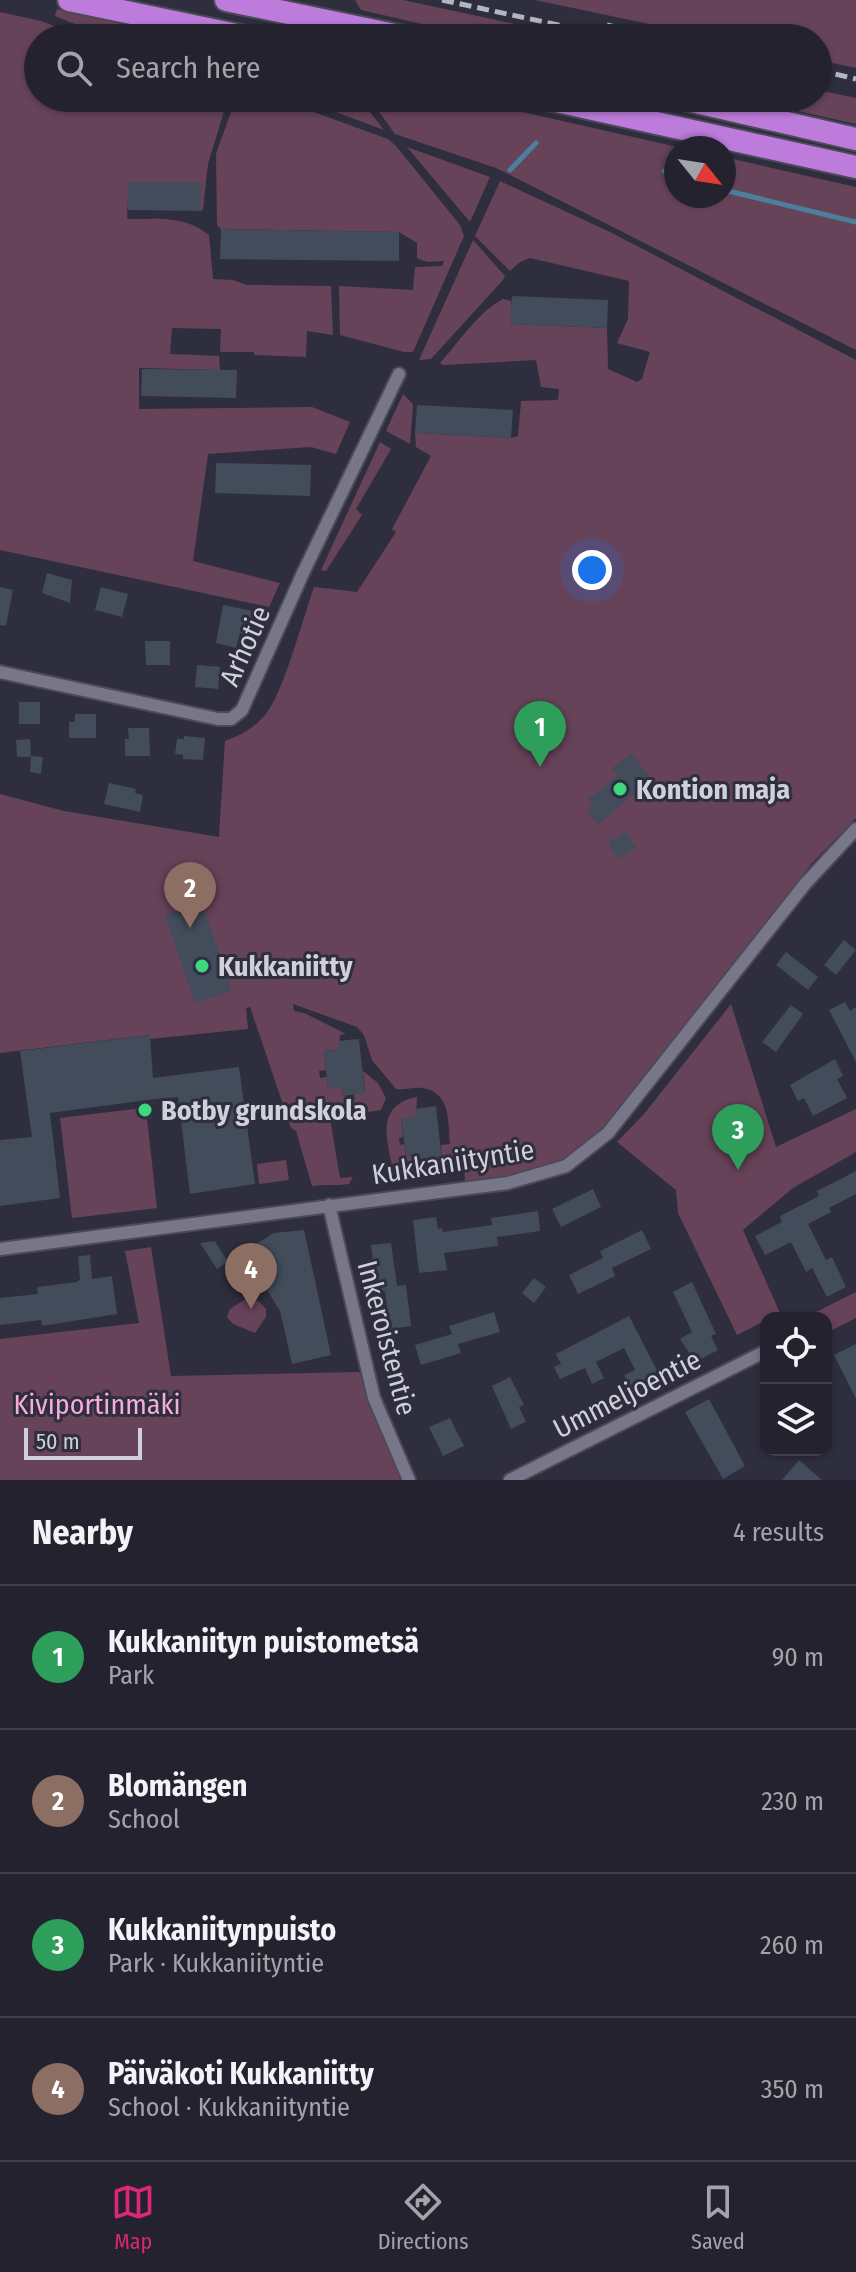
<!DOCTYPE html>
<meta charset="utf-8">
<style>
body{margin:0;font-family:"Fira Sans Condensed",sans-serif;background:#2f2f3a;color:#f1f3f6}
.controls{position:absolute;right:24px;bottom:24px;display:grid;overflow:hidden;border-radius:16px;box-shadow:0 2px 6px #0004}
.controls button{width:72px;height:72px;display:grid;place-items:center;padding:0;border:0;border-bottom:2px solid #403f4a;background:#23222e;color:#f1f3f6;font:40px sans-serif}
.compass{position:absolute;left:664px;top:136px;width:72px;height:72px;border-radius:50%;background:#23222e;box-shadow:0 2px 6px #0004;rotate:120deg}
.scale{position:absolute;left:24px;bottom:20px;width:118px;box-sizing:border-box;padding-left:8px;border:4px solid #d0d0db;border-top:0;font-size:22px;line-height:28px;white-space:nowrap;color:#d0d0db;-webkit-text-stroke:6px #2f2e3e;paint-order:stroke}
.you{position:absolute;left:592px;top:570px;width:28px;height:28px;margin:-20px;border:6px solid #fff;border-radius:50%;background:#1a73e8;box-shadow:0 0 0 12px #1a73e833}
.badge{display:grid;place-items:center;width:52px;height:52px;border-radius:50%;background:#db2777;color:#fff;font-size:26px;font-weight:700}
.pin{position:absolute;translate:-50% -66px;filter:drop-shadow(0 2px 4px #0008)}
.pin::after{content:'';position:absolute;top:42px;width:28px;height:24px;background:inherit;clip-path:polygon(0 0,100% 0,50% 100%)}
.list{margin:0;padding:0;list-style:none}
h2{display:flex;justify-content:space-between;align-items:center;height:104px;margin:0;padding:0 32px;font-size:34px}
h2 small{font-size:26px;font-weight:400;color:#a3a4aa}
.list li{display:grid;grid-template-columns:52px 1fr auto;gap:24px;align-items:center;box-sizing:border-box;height:144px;padding:0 32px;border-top:2px solid #403f4a}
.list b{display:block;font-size:30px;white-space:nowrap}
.list p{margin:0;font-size:26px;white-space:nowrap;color:#a3a4aa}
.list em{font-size:26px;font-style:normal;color:#a3a4aa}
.icon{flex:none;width:44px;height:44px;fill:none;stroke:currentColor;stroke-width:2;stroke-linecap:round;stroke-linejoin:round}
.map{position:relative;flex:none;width:856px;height:1480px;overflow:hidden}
.search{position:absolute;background:#23222e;box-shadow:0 2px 6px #0004;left:24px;right:24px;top:24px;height:88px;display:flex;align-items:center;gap:20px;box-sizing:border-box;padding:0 28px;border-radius:44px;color:#a3a4aa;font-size:30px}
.sheet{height:680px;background:#23222e}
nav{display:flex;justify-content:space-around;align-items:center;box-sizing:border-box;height:112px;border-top:2px solid #403f4a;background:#23222e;font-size:22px;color:#a3a4aa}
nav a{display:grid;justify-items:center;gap:4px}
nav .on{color:#db2777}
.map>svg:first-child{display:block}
.green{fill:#67435a}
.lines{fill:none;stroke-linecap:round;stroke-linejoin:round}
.stream{stroke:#4c7f9c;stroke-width:5}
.building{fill:#424c5b}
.minor-casing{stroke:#4c4a58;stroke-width:16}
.trunk-casing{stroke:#4c4a58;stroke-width:26}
.minor{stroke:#78778a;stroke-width:12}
.trunk{stroke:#bd7cdb;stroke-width:22}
.rail{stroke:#b5b5c1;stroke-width:5;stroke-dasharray:12 6;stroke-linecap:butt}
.poi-dot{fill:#3cd77e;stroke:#2f2e3e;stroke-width:3}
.labels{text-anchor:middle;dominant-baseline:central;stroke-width:6;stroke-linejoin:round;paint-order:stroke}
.street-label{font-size:28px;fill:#d0d0db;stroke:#2f2e3e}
.poi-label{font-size:28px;font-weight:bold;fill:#d0d0db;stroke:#2f2e3e;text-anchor:start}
.park-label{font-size:28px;fill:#f5acd8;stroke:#2f2e3e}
</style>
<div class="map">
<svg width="856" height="1480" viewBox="0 0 856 1480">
<rect width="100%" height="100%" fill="#2f2e3e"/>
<!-- green -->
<path class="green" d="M355,0H403L580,38H483L361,10Z
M535,0H856V68L818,60V38H716Z
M57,9L184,38H109L55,16Z
M0,12L41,21L86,38H38V98H228L208,164L203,209L201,211V182H129L127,219C157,219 185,215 209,235L213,279L233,280L247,285L331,286L333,335L307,331L306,357L254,355V352H220L221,329L172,328L170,354L219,356L220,370L139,368V409L312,407L350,422L336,454L311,447L208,454L193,561L280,583L269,607L0,550Z
M818,90L856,98V124L739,98H818Z
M236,98H275L388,139L396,146L460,225L464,236L413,352H404L340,335L339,286L413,290L415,267L442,266L444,261L427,262L417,258V243L399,232L221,229L217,225L216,154Z
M298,98H359L384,130Z
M369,98H460L682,148H676V196H724V157L856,187V350L496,168L395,134Z
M407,147L490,177L470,222Z
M500,181L610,232L856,360V818L812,863L604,1130L562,1162L541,1172L465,1184L464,1165L394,1174C388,1144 373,1105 417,1097L416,1117L401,1119L403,1137L399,1138L400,1145L404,1144L406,1156L419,1154L420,1163H424L425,1168H432V1162L442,1160L441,1145L450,1144C448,1121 451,1092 422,1088C413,1087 405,1090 396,1089L372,1060L364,1035L357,1027L293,1004L294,1011L304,1013L346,1034L340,1035L339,1049L324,1051L326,1070L319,1071L320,1078L327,1077L328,1088L342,1087L343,1096H346L347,1101L355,1100L354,1094L365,1092L363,1071L378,1083L386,1098L381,1110L330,1118L340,1178L353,1177L349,1184C336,1186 325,1184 312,1186L296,1131L291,1128L250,1007L246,1008L248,1029L150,1039L149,1035L0,1053V794L64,811L219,837L225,741C242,735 254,728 266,714C284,691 303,618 314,587L357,592L396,532L392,529L431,456L416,447L415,433L512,438L518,436L521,401L558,400L559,389L541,387L536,360L443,365L440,363C459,342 478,312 503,299L511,301V324L607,328L608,369L637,382L642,379L650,352L617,343L628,319L629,281L530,258L520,262L510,271L475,236Z
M473,240L505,276L503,280L431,359L419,360Z
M403,394L413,404L410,444L386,431Z
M380,442L391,449L356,509L362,515L326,571L321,570Z
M731,1004L776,1147L856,1109V1152L793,1188L743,1230L780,1313L737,1335L678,1213L676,1190L617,1142L644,1114Z
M151,1107L152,1118L147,1119L157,1208L72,1218L60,1118Z
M286,1160L289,1180L259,1184L257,1164Z
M151,1247L171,1376L359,1372L402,1480H0V1339L139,1323L125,1251Z
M856,1292V1318L826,1333V1318H804Z
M244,1300L258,1301L266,1309V1317L255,1333L233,1324L227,1317L230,1309Z"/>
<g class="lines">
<!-- stream -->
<path class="stream" d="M510,170L536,143
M664,171L676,175
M724,190L856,222"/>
</g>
<!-- building -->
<path class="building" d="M128,182H201V211L128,210Z
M221,229L399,232V261L220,259Z
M512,296L608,300L607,328L510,324Z
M142,369L237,370L236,398L141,396Z
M417,405L513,410L511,438L415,433Z
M216,463L311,465L310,496L215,493Z
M47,573L72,580L70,603L42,593Z
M0,587L13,590L6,626L0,625Z
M101,587L128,594L122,617L95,610Z
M223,605L253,611L248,635L240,633L236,648L216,643Z
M145,641H170V665H146Z
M197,665L220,667L218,689L195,687Z
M19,702H40V724H19Z
M75,714H96V738H69V722H75Z
M128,728H149L150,756H125V739H129Z
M184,736L205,738L203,760L183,759V755L175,754L177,739H184Z
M30,739L31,757H17L16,740Z
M632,753L651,779L598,825L587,811L593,806L588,799L618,776L612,768Z
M31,756L43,757L41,774L30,772Z
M109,783L136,789L135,793L143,795L140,812L104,804Z
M626,831L636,848L618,859L608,842Z
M202,902L232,991L195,1003L165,915Z
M844,940L856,950L836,975L824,965Z
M786,952L818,977L808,990L776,965Z
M845,1002L850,1011L856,1007V1062L829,1010Z
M791,1005L803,1014L776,1052L762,1042Z
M150,1035L153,1078L239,1067L255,1184L190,1194L178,1097L155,1099L50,1113L60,1198L0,1206V1140L32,1137L20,1051Z
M359,1039L365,1093L343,1096L342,1087L328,1089L324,1051L339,1049L338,1041Z
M835,1059L843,1076L837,1079L847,1098L813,1116L804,1098L798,1101L790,1085Z
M436,1106L442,1160L420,1163L419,1154L406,1156L401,1118L416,1116L415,1109Z
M856,1171V1194L829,1208L831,1212L808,1224L826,1260L832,1257L846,1287L827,1297L812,1268L806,1272L791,1242L765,1255L755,1236L782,1222L780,1216L819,1196L817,1191Z
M593,1189L601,1207L561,1227L552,1209Z
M538,1211L540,1231L497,1237L498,1246L444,1253L447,1270L419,1273L413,1220L436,1217L438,1229L442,1228L443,1232L492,1225L491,1218Z
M304,1230L331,1355L292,1364L280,1311L243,1252L274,1233Z
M642,1230L651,1249L612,1268L615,1276L578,1294L569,1275L603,1258L600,1251Z
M215,1241L228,1262L217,1269L200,1243Z
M391,1243L397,1286L406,1285L411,1326L390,1329L385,1291L377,1292L371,1245Z
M90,1255L92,1279L112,1276L117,1314L42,1326L41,1320L0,1325V1298L38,1294L37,1287L77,1282L80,1280L78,1256Z
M534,1278L546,1287L534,1303L522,1293Z
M692,1282L716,1334L711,1336L718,1350L695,1362L680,1339L692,1332L673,1292Z
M494,1312L500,1332L458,1344L461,1353L421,1365L415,1345L452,1334L449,1326Z
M629,1316L663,1382L643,1392L640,1386L631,1390L624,1375L635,1370L624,1348L596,1362L604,1378L592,1384L585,1368L560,1379L554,1367L561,1364L556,1354Z
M856,1344V1399L834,1355Z
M510,1377L524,1405L519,1407L526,1422L511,1429L492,1386Z
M709,1399L745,1466L723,1479L685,1412Z
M450,1418L464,1446L443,1456L429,1427Z
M799,1460L822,1480H782Z"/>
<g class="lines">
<defs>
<path id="minor" d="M0,672L218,719H231L242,710L303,573L399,374
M329,1205L374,1398L409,1480
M0,1249L508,1183L566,1166L608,1133L805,884L856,829
M510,1480L766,1351"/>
<path id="trunk" d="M69,0L251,38
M226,0L409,38
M543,98L856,167
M679,98L856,139"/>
</defs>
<!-- minor casing -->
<use href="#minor" class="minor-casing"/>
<!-- trunk casing -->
<use href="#trunk" class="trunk-casing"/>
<!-- minor -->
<use href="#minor" class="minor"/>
<!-- trunk -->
<use href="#trunk" class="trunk"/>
<!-- rail -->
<path class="rail" d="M442,0L619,38
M607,25L666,38
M818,70L856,79"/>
</g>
<!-- markers -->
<g class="poi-dot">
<circle cx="620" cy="789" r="8"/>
<circle cx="202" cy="966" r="8"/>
<circle cx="145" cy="1110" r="8"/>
</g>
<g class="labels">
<!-- street labels -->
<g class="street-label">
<text transform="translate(245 646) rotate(-66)">Arhotie</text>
<text transform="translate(453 1162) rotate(-9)">Kukkaniityntie</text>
<text transform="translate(387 1338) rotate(75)">Inkeroistentie</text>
<text transform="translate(627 1394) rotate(-27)">Ummeljoentie</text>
</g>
<!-- poi labels -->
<g class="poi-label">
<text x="636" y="789">Kontion maja</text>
<text x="218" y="966">Kukkaniitty</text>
<text x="161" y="1110">Botby grundskola</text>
</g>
<!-- park labels -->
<g class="park-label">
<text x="97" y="1404">Kiviportinmäki</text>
</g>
</g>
</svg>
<div class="controls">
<button><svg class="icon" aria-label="locate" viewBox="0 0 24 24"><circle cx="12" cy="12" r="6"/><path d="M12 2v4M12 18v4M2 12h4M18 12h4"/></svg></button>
<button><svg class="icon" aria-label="layers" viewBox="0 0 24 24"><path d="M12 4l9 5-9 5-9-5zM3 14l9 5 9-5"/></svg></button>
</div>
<svg class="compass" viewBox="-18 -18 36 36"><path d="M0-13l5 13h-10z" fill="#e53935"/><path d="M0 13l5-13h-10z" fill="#a3a4aa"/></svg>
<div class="scale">50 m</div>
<div class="you"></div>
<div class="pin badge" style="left:540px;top:767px;background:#2e9e5b">1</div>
<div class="pin badge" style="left:190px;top:928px;background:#8d6e63">2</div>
<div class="pin badge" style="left:738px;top:1170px;background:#2e9e5b">3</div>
<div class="pin badge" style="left:251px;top:1309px;background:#8d6e63">4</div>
<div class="search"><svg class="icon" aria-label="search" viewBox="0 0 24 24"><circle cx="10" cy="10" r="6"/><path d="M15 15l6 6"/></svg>Search here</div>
</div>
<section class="sheet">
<h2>Nearby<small>4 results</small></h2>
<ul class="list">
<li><span class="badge" style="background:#2e9e5b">1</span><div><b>Kukkaniityn puistometsä</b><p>Park</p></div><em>90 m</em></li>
<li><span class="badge" style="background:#8d6e63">2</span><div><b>Blomängen</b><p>School</p></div><em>230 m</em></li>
<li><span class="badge" style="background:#2e9e5b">3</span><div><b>Kukkaniitynpuisto</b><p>Park · Kukkaniityntie</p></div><em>260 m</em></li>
<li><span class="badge" style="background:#8d6e63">4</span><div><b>Päiväkoti Kukkaniitty</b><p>School · Kukkaniityntie</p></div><em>350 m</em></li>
</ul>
</section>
<nav>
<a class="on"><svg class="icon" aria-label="map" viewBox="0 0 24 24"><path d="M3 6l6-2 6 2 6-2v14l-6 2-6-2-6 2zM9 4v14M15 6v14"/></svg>Map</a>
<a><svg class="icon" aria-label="directions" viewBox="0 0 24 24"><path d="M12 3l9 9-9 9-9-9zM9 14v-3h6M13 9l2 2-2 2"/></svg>Directions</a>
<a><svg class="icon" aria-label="saved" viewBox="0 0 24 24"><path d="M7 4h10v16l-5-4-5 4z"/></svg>Saved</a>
</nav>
